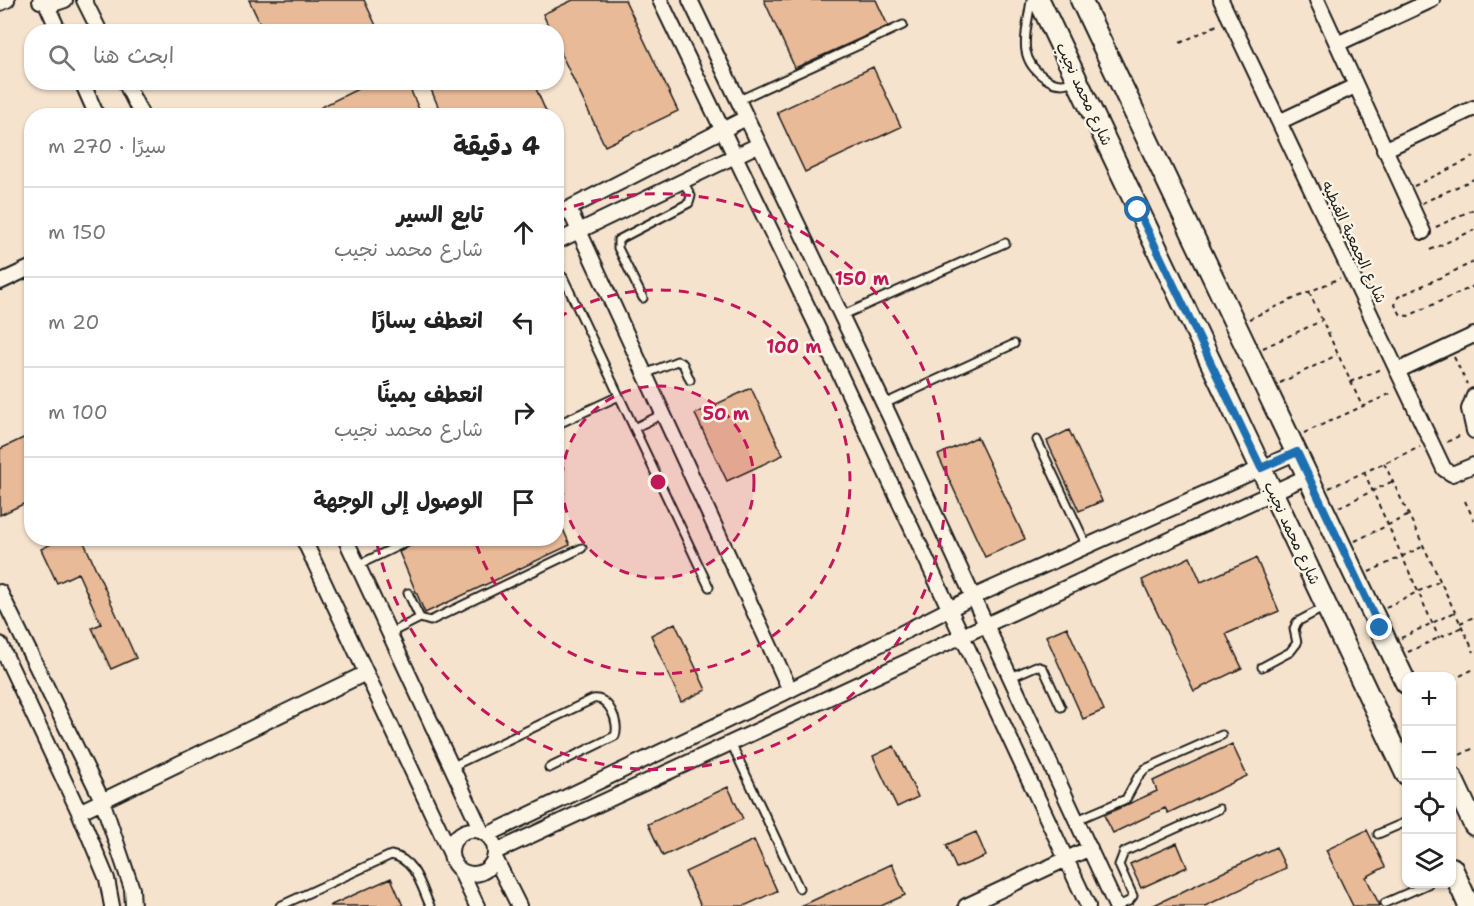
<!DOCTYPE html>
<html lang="ar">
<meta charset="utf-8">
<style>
body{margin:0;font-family:"Shantell Sans","Playpen Sans Arabic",sans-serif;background:#f6f6f6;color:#222;direction:rtl}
.controls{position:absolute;right:18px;bottom:18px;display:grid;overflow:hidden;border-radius:12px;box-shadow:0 2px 4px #0004}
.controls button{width:54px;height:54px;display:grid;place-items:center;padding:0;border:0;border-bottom:2px solid #e0e0e0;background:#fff;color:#222;font:30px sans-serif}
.stop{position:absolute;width:18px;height:18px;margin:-14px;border:4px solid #1f6fb2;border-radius:50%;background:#fff}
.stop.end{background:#1f6fb2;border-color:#fff;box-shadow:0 2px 6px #0008}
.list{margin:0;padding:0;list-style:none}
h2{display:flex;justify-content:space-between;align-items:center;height:78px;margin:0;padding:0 24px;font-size:26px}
h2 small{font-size:20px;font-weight:400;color:#767676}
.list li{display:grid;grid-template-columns:39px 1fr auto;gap:18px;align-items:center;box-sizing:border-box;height:90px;padding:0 24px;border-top:2px solid #e0e0e0}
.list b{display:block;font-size:22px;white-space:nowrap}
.list p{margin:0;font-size:20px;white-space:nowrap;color:#767676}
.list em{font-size:20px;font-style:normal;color:#767676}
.icon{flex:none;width:33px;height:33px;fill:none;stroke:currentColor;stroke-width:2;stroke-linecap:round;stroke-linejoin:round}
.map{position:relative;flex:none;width:1474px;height:906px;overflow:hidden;direction:ltr}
.search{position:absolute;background:#fff;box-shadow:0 2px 4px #0004;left:24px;top:24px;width:540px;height:66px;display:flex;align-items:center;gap:15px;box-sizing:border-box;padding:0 21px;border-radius:24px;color:#767676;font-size:22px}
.panel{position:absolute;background:#fff;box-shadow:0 2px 4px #0004;left:24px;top:108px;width:540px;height:438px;border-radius:24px;direction:rtl}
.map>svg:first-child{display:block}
.building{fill:#e8ba98;stroke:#1c1c1c;stroke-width:1.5}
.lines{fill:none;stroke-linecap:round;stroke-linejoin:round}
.lane-casing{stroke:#1c1c1c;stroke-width:11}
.street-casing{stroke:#1c1c1c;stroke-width:18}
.secondary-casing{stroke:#1c1c1c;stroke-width:24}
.path{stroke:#1c1c1c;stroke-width:2;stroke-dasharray:4.5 4.5;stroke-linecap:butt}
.lane{stroke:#fcf5e5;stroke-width:7}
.street{stroke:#fcf5e5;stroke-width:14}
.secondary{stroke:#fcf5e5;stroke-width:20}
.route{stroke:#1f6fb2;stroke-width:8}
.ring{fill:none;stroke:#c2185b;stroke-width:3;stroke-dasharray:10 8}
.labels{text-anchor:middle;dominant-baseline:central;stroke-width:5;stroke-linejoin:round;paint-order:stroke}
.street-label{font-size:15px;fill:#1c1c1c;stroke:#fcf5e5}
.centre{fill:#c2185b;stroke:#fcf5e5;stroke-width:3}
.ring-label{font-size:18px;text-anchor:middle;font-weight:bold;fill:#c2185b;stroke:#fcf5e5;stroke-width:5;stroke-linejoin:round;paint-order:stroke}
</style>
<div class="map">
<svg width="1474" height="906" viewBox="0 0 1474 906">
<rect width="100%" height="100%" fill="#f6e3ce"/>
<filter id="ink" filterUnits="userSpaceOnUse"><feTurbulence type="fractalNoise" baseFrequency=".0167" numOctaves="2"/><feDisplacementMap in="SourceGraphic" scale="12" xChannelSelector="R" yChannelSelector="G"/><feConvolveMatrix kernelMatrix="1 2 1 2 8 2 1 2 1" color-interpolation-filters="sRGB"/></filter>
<g filter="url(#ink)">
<!-- building -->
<path class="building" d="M249,0H364L379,32H264Z
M573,0H625L678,111L605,146L556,43V32H551L543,14Z
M764,0H876L888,26L795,68Z
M873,67L901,127L805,172L777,112Z
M372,82H407L422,116H325L321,107Z
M428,82H533L548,116H442Z
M751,388L783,455L727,481L695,414Z
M1069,430L1102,501L1079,511L1047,441Z
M32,434V500L0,515V449Z
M977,437L1025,539L985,557L938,455Z
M556,513L570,545L425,613L399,552L424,538H556Z
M63,538H82L136,658L111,669L92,628L101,624L78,573L57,583L41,549Z
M1190,557L1201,582L1256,558L1279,611L1226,634L1242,668L1194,691L1142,580Z
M675,623L706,690L681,702L651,635Z
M1067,627L1104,710L1083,719L1046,636Z
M1232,744L1247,776L1168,813L1165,808L1113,833L1104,815L1157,791L1153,781Z
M894,746L918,797L897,807L873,756Z
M728,787L743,819L663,856L648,824Z
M1367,830L1385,867L1366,877L1380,906H1353L1326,850Z
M976,832L986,856L956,868L946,845Z
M754,840L777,891L744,906H701L685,872Z
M1177,843L1187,867L1141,888L1130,864Z
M1276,847L1286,868L1205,906H1152Z
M892,864L905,895L881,906H801Z
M391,878L403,906H329Z"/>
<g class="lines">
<defs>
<path id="lane" d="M1031,0C1027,32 1015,58 1045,78C1056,86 1065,85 1077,80
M737,101L903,25
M556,272L563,277L709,587
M643,298L618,248V240L689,203L691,196L683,181
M841,316L1005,243
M645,374L677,361L683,364L690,380
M884,404L1014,344
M556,425L619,396
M634,428L663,414
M1037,440L1087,546
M358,565L415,538
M408,593L420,618L430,621L582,548
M390,633L420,618
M1262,667L1290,652L1297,643L1294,629L1297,622L1325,607
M1011,677L1036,666L1043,668L1061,707
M731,743L799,888
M453,766L593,699C609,696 620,723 615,736L549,768
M1077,820L1126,799L1138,777L1145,769L1222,735
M1378,834L1406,822
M1385,903L1428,884
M280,906L391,855C415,859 421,886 430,906
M1118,906L1129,901L1133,896L1119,865L1124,852L1219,809"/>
<path id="street" d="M84,0L100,32
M660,0L836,366L1088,906
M690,0L889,415L1116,906
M1221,0L1444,469L1452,474L1474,465
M1317,0L1423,232
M40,1L56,3L65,0
M0,3L7,0
M46,3L59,32
M1337,44L1432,0
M82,82L97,116
M125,82L142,116
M1279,122L1355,86
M1384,150L1474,108
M569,209L790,690
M556,215L746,118
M556,242L758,145
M0,282L32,267
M1397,371L1474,335
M1474,396L1469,409L1474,431
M303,538L451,854
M345,538L482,832
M0,592L102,800L132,889L133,906
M0,644L79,812L107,879L112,906
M79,812L366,673
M451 852a22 22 0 1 1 44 0a22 22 0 1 1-44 0Z
M487,835L782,694L973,597L1297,452
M495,852L1308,476
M495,858L519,906
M460,870L477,906
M966,906L1090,848"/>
<path id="secondary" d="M1039,0L1406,774
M1081,0L1406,683
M1452,778L1474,825
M1452,868L1469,906"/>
</defs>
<!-- lane casing -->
<use href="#lane" class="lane-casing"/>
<!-- street casing -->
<use href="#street" class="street-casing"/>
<!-- secondary casing -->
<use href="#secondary" class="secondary-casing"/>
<!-- path -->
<path class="path" d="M1180,43L1219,24
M1414,186L1474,157
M1422,203L1474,179
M1436,227L1474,209
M1430,250L1474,230
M1474,262L1398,297L1395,305L1401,315L1408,316L1474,286
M1309,292L1362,406
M1249,319L1340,278
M1263,348L1321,321
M1454,357L1467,384
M1350,382L1383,368
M1280,383L1337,355
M1304,433L1394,392
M1447,442L1463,434
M1384,463L1474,652
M1364,472L1439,638
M1329,488L1420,447
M1465,501L1474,520
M1339,507L1393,481
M1355,541L1409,515
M1369,572L1424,546
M1386,607L1440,581
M1460,623L1474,617
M1401,638L1455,612
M1408,652L1462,627
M1452,680L1474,669
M1452,759L1474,748"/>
<!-- lane -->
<use href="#lane" class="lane"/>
<!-- street -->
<use href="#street" class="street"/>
<!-- secondary -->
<use href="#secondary" class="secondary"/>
</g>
</g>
<g class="lines" filter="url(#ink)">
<!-- route -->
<path class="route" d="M1138,210L1261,468L1297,452L1380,628"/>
</g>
<!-- distance rings -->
<circle cx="658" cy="482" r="96" fill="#c2185b" fill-opacity=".12"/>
<g class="ring">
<circle cx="658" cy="482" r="96"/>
<path d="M558 318A192 192 0 1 1 475 540"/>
<path d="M557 212A288 288 0 1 1 376 539"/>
</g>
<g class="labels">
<!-- street labels -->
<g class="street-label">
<text transform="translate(1084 94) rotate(65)">شارع محمد نجيب</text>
<text transform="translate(1354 242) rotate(65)">شارع الجمعية القبطيه</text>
<text transform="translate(1292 533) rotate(65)">شارع محمد نجيب</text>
</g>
</g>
<circle cx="658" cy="482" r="9" class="centre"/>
<g class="ring-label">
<text x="862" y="285">150 m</text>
<text x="794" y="353">100 m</text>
<text x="726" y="420">50 m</text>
</g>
</svg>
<div class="controls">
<button>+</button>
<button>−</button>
<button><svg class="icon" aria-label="locate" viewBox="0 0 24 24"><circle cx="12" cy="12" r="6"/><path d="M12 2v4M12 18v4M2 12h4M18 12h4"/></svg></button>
<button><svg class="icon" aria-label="layers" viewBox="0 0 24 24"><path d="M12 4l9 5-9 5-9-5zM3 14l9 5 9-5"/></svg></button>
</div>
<div class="stop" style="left:1138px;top:210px"></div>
<div class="stop end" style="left:1380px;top:628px"></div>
<div class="search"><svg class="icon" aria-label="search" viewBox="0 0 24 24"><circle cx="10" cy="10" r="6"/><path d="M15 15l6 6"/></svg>ابحث هنا</div>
<section class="panel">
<h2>4 دقيقة<small>سيرًا · 270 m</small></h2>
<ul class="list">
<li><svg class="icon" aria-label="ahead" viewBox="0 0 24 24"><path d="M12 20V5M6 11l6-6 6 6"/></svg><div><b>تابع السير</b><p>شارع محمد نجيب</p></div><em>150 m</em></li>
<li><svg class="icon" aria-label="left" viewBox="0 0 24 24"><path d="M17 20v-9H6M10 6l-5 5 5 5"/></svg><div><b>انعطف يسارًا</b></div><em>20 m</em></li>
<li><svg class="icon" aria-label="right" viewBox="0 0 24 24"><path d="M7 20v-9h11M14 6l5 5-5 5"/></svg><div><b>انعطف يمينًا</b><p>شارع محمد نجيب</p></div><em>100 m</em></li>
<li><svg class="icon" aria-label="arrive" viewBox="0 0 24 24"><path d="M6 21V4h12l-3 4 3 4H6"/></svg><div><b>الوصول إلى الوجهة</b></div></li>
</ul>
</section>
</div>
